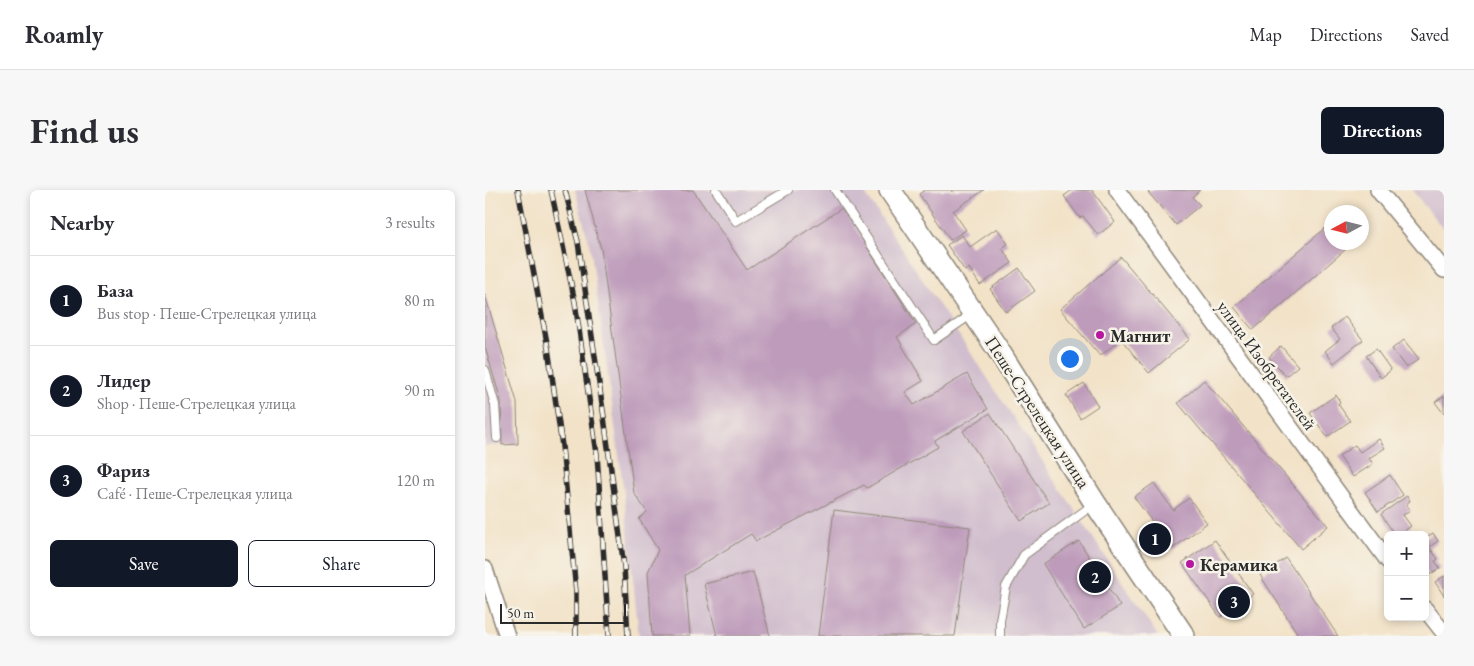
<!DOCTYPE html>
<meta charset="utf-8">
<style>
body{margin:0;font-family:"EB Garamond",serif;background:#f7f7f7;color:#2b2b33}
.controls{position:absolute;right:15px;bottom:15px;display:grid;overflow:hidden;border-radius:8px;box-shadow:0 2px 8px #0003}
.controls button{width:45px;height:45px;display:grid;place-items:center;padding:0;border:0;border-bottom:1px solid #e1e1e2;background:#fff;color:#2b2b33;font:25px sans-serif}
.compass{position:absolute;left:839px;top:15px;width:45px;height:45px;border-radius:50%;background:#fff;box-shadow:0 2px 8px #0003;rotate:263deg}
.scale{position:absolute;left:15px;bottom:12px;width:126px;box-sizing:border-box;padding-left:5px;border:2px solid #2b2b2b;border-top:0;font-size:14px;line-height:18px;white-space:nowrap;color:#2b2b2b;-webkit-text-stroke:4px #f7f3e8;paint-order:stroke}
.you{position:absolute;left:584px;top:168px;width:18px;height:18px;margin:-12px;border:4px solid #fff;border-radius:50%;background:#1a73e8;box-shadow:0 0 0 8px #1a73e833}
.badge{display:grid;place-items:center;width:32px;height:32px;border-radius:50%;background:#111827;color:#fff;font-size:16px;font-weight:700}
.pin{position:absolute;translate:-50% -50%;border:2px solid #fff;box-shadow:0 1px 5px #0006}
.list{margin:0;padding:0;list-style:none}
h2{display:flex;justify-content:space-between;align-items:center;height:65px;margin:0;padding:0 20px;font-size:21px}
h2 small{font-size:16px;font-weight:400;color:#7c7c81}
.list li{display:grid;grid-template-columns:32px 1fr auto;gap:15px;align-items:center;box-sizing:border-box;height:90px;padding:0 20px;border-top:1px solid #e1e1e2}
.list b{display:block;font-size:19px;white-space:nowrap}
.list p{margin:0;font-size:16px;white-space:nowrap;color:#7c7c81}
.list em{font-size:16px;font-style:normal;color:#7c7c81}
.actions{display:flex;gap:10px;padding:15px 20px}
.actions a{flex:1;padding:11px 0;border:1px solid #111827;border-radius:8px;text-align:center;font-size:18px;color:#111827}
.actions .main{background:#111827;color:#fff}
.map{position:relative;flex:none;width:959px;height:446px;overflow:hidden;border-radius:8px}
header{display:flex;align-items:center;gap:30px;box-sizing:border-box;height:70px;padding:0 25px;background:#fff;border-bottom:1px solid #e1e1e2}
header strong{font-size:24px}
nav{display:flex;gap:28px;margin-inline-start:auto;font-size:18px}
.intro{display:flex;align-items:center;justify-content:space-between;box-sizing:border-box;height:120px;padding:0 30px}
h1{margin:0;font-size:35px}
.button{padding:12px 22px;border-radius:8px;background:#111827;color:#fff;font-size:18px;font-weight:700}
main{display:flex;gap:30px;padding:0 30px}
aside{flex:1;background:#fff;border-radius:8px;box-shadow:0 2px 8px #0003}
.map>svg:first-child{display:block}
.industrial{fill:#d0bdcd}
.building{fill:#be9bbb}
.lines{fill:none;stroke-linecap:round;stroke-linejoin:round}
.lane-casing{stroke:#8e8679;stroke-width:10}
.street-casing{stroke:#8e8679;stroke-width:18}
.secondary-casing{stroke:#8e8679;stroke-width:24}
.lane{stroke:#fff;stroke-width:8}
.street{stroke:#fff;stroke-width:15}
.secondary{stroke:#fff;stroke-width:21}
.rail-casing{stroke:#2b2b2b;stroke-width:5.5}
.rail{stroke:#f7f3e8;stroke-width:4;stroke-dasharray:11;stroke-linecap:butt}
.poi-dot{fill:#b5179e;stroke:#f7f3e8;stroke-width:2}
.labels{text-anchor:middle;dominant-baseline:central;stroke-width:5;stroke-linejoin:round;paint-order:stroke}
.poi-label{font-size:18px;font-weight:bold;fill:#2b2b2b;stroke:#f7f3e8;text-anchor:start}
.street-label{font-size:18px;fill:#2b2b2b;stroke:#f7f3e8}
</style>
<header>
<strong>Roamly</strong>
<nav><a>Map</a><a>Directions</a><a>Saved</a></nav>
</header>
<div class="intro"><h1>Find us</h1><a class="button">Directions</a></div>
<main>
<aside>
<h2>Nearby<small>3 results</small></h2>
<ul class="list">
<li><span class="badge">1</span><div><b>База</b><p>Bus stop · Пеше-Стрелецкая улица</p></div><em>80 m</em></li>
<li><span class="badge">2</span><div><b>Лидер</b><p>Shop · Пеше-Стрелецкая улица</p></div><em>90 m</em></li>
<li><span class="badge">3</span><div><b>Фариз</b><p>Café · Пеше-Стрелецкая улица</p></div><em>120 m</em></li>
</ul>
<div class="actions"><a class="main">Save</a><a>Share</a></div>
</aside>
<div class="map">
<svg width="959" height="446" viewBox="0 0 959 446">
<rect width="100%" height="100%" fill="#f7f3e8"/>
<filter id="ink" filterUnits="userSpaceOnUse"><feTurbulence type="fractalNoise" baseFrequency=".02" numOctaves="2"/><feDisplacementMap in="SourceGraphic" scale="10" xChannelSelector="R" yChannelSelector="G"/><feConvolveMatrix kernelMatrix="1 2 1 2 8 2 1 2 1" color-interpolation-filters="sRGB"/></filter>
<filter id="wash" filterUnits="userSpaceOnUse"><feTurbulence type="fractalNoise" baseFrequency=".0096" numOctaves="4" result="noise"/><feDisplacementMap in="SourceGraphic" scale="20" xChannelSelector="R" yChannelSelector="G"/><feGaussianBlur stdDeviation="1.12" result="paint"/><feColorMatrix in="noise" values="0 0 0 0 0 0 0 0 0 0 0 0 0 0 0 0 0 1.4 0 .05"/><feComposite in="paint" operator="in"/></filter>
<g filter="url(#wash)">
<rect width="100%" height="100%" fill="#f2e2c7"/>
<!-- industrial -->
<path class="industrial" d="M90,0H378L673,446H154L138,295L106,61Z
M927,0H959V40Z
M0,104L32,212L33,254L0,256Z"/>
<g id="blocks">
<!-- building -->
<path class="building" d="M100,0H208L262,80L357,18L431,134L412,147L438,191L420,202L429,215L482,184L503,219L450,251L453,257L382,298L379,295L271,351L266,344L200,385L205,446H167L163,382L173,360L154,329L162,322L149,303L116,59Z
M440,0H466L467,2L470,0H499L468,21L481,40L465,50L434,4Z
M587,0H607L630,32L613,45L598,26L595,28L579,6Z
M665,0H715L707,7L715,15L691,35L663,2Z
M846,33V52H869L768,140L749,117Z
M512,38L523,54L517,58L527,73L495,95L484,78L480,81L462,55L477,45L485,57Z
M636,67L705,149L664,183L636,149L615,166L575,119Z
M534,78L550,101L521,122L505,99Z
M0,105L32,212L33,254L17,255L16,211L0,157Z
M860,127L878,150L849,173L840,161L855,149L846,138Z
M919,150L934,169L921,178L907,159Z
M796,156L813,176L801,186L784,167Z
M891,159L906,180L896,188L881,166Z
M719,190L843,336L816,359L693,213Z
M599,193L613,216L595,228L581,205Z
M851,205L855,212L853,214L865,231L842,247L825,223Z
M959,206V224L950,212Z
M505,223L564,313L536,331L478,241Z
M894,249L900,258L884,268L888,274L868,287L854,266L870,255L875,262Z
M905,285L918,305L893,322L880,302Z
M669,293L688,320L704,308L722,333L687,359L649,307Z
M922,306L925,311L921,314L925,320L918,325L926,336L914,345H910L896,324Z
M349,320L485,337L470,446H333Z
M948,343L953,351L944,357L953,369L950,371L955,378L944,385L940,380V348Z
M730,350L768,404L735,427L697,373Z
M594,351L635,416L599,439L558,374Z
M801,368L853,446H814L775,385Z
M268,382L285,446H232L219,394Z
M959,386V406L950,392Z"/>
</g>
</g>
<g filter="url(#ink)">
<use href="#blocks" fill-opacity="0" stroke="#8e8679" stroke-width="1"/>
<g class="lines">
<defs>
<path id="lane" d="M231,0L251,31L303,0
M350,0L449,150L487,124
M0,180L10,215L12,248
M515,446V430L521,397L539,365L609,314"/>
<path id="street" d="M632,0L903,371
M893,0L959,80
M0,379L22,446
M940,419L959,443"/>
<path id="secondary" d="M405,0L512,158L610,313L699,446"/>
</defs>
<!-- lane casing -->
<use href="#lane" class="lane-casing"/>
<!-- street casing -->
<use href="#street" class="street-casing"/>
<!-- secondary casing -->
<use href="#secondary" class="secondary-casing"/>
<!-- lane -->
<use href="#lane" class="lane"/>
<!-- street -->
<use href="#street" class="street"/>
<!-- secondary -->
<use href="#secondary" class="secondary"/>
<defs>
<path id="rail" d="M33,0L63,158L77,256L91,402V446
M66,0L90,112L112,264L124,446
M80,0L93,52L119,227L139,377L143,446"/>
</defs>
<!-- rail casing -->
<use href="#rail" class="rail-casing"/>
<!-- rail -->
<use href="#rail" class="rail"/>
</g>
</g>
<!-- markers -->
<g class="poi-dot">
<circle cx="615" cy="145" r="5"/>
<circle cx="705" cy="374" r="5"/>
</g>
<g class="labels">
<!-- poi labels -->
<g class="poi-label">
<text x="625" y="145">Магнит</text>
<text x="715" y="374">Керамика</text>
</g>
<!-- street labels -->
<g class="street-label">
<text transform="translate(782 175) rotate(54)">улица Изобретателей</text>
<text transform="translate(553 222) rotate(57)">Пеше-Стрелецкая улица</text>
</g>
</g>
</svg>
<div class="controls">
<button>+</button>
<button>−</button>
</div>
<svg class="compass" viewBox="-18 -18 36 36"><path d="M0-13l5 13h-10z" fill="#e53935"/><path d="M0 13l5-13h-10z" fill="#7c7c81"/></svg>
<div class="scale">50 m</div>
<div class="you"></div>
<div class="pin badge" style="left:670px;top:349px">1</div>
<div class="pin badge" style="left:610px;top:387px">2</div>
<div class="pin badge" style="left:749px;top:412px">3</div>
</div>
</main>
